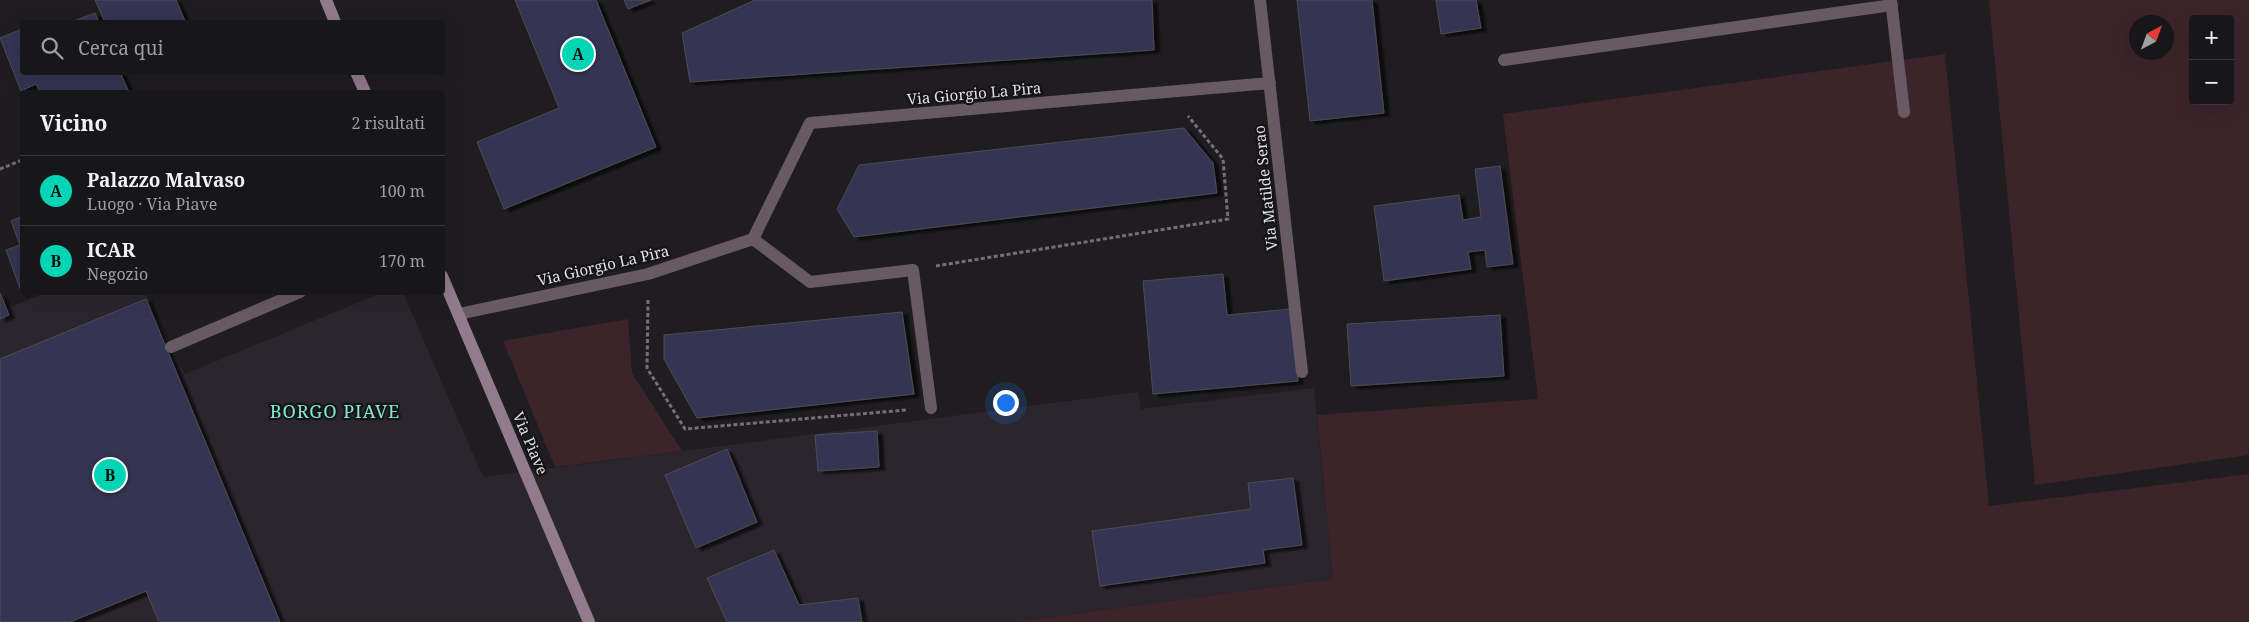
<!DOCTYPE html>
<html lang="it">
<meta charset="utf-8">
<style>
body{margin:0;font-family:"Noto Serif",serif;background:#242325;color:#f1f3f6}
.controls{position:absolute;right:15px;top:15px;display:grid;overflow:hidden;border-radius:5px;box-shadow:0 5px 20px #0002}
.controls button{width:45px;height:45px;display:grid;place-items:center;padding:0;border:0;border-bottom:1px solid #363537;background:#171618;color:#f1f3f6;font:25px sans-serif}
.compass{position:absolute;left:2129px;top:15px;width:45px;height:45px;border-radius:50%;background:#171618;box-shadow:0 5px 20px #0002;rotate:41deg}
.you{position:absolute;left:1005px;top:402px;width:18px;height:18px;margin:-12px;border:4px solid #fff;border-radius:50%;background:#1a73e8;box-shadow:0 0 0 8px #1a73e833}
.badge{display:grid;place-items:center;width:32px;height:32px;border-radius:50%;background:#02d5b6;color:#111;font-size:16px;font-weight:700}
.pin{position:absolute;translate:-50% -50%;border:2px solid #fff;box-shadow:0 1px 5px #0006}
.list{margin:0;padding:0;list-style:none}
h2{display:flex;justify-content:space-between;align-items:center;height:65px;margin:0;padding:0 20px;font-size:21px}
h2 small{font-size:16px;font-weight:400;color:#9e9fa2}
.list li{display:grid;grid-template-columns:32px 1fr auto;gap:15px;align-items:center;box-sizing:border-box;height:70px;padding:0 20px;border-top:1px solid #363537}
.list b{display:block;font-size:19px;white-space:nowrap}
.list p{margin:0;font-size:16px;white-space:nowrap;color:#9e9fa2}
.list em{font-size:16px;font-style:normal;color:#9e9fa2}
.icon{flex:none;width:28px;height:28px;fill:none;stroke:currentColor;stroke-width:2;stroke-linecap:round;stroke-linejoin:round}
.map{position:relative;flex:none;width:2249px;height:622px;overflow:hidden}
.search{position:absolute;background:#171618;box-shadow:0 5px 20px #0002;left:20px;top:20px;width:425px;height:55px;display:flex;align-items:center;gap:12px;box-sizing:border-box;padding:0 18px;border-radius:5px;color:#9e9fa2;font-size:19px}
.panel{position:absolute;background:#171618;box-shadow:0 5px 20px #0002;left:20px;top:90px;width:425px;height:205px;border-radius:5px}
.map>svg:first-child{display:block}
.built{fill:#2b262e}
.green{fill:#3d242a;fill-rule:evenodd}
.building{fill:#353453;stroke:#4c4c50;filter:url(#shadow)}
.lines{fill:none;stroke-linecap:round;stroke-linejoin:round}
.path{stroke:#737174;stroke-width:3;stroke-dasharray:4 2.5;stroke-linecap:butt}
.lane{stroke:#685a64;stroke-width:12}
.street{stroke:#685a64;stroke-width:12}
.secondary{stroke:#927b8c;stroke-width:12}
.labels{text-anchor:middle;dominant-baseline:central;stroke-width:4.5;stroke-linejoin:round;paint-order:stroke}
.street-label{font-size:15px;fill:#e1e0e2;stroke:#151417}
.quarter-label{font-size:18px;letter-spacing:1px;fill:#84e8d1;stroke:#151417}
</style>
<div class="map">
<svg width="2249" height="622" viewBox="0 0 2249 622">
<defs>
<filter id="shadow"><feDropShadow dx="5.5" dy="3" stdDeviation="1" flood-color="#0009"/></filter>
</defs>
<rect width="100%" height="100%" fill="#1f1d20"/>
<!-- built -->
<path class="built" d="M46,293H145L185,374L381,293H403L483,477L1138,392L1141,409L1314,388L1333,579L1014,622H0V311Z"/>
<!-- green -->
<path class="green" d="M1989,0H2249V455L2035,485ZM2193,19H2230V101H2193ZM2136,22H2166V52H2136Z
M1945,54L1989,506L2249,474V622H1015L1333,579L1317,415L1538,399L1503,114Z
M628,319L632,373L682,451L555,467L503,341Z"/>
<!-- building -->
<path class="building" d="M95,0H176L185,21L105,22Z
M515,0H596L656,147L504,209L477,142L559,108Z
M624,0H651L628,9Z
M755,0H1152L1154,50L690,82L682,33Z
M1297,0H1372L1384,113L1310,121Z
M1436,0H1476L1481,28L1441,34Z
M95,13L99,22H71Z
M22,29V72H120L129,92H40L36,84L21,91L0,38Z
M1184,128L1213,163L1217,193L854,237L837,209L859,165Z
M1500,166L1513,264L1487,267L1485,250L1468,252L1471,269L1384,281L1374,206L1459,195L1463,220L1481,217L1475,169Z
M22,216V292H26L22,294L6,250L20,245L11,221Z
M1223,274L1227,315L1291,309L1298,381L1153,394L1143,281Z
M0,293L9,315L0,319Z
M146,299L280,622H159L146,591L70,622H0V359Z
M902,312L914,394L697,418L664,359V335Z
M1500,315L1504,376L1351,386L1347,324Z
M877,431L879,467L818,471L815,435Z
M727,449L757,522L696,548L665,475Z
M1293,478L1302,545L1263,550L1265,563L1100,586L1092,531L1251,509L1248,483Z
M774,550L799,605L858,598L862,622H727L707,578Z"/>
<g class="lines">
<!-- path -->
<path class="path" d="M0,169L22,160
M936,266L1228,219L1223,159L1188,116
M648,300L647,368L685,429L906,410"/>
<!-- lane -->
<path class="lane" d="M753,239L810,282L913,270L931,408
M171,347L300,292"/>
<!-- street -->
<path class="street" d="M1260,0L1302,372
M1891,0L1904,112
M1504,60L1892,5
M459,314L648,274L753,239L810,123L1270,83"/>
<!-- secondary -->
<path class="secondary" d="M326,0L335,22
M356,72L365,92
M442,276L589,622"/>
</g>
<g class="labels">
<!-- street labels -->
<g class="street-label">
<text transform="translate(974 93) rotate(-5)">Via Giorgio La Pira</text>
<text transform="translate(1265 188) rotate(-96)">Via Matilde Serao</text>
<text transform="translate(603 265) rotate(-13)">Via Giorgio La Pira</text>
<text transform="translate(531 443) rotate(67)">Via Piave</text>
</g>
<!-- quarter labels -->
<g class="quarter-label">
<text x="335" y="411">BORGO PIAVE</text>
</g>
</g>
</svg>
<div class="controls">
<button>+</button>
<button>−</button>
</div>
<svg class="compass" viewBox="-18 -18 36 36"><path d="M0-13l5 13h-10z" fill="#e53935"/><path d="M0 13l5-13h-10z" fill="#9e9fa2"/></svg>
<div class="you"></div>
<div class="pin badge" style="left:578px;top:54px">A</div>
<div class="pin badge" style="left:110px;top:475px">B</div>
<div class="search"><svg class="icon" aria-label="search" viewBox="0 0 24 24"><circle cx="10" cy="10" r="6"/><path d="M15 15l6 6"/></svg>Cerca qui</div>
<section class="panel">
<h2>Vicino<small>2 risultati</small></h2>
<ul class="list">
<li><span class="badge">A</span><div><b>Palazzo Malvaso</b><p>Luogo · Via Piave</p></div><em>100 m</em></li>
<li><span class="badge">B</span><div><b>ICAR</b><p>Negozio</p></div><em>170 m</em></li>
</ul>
</section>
</div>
